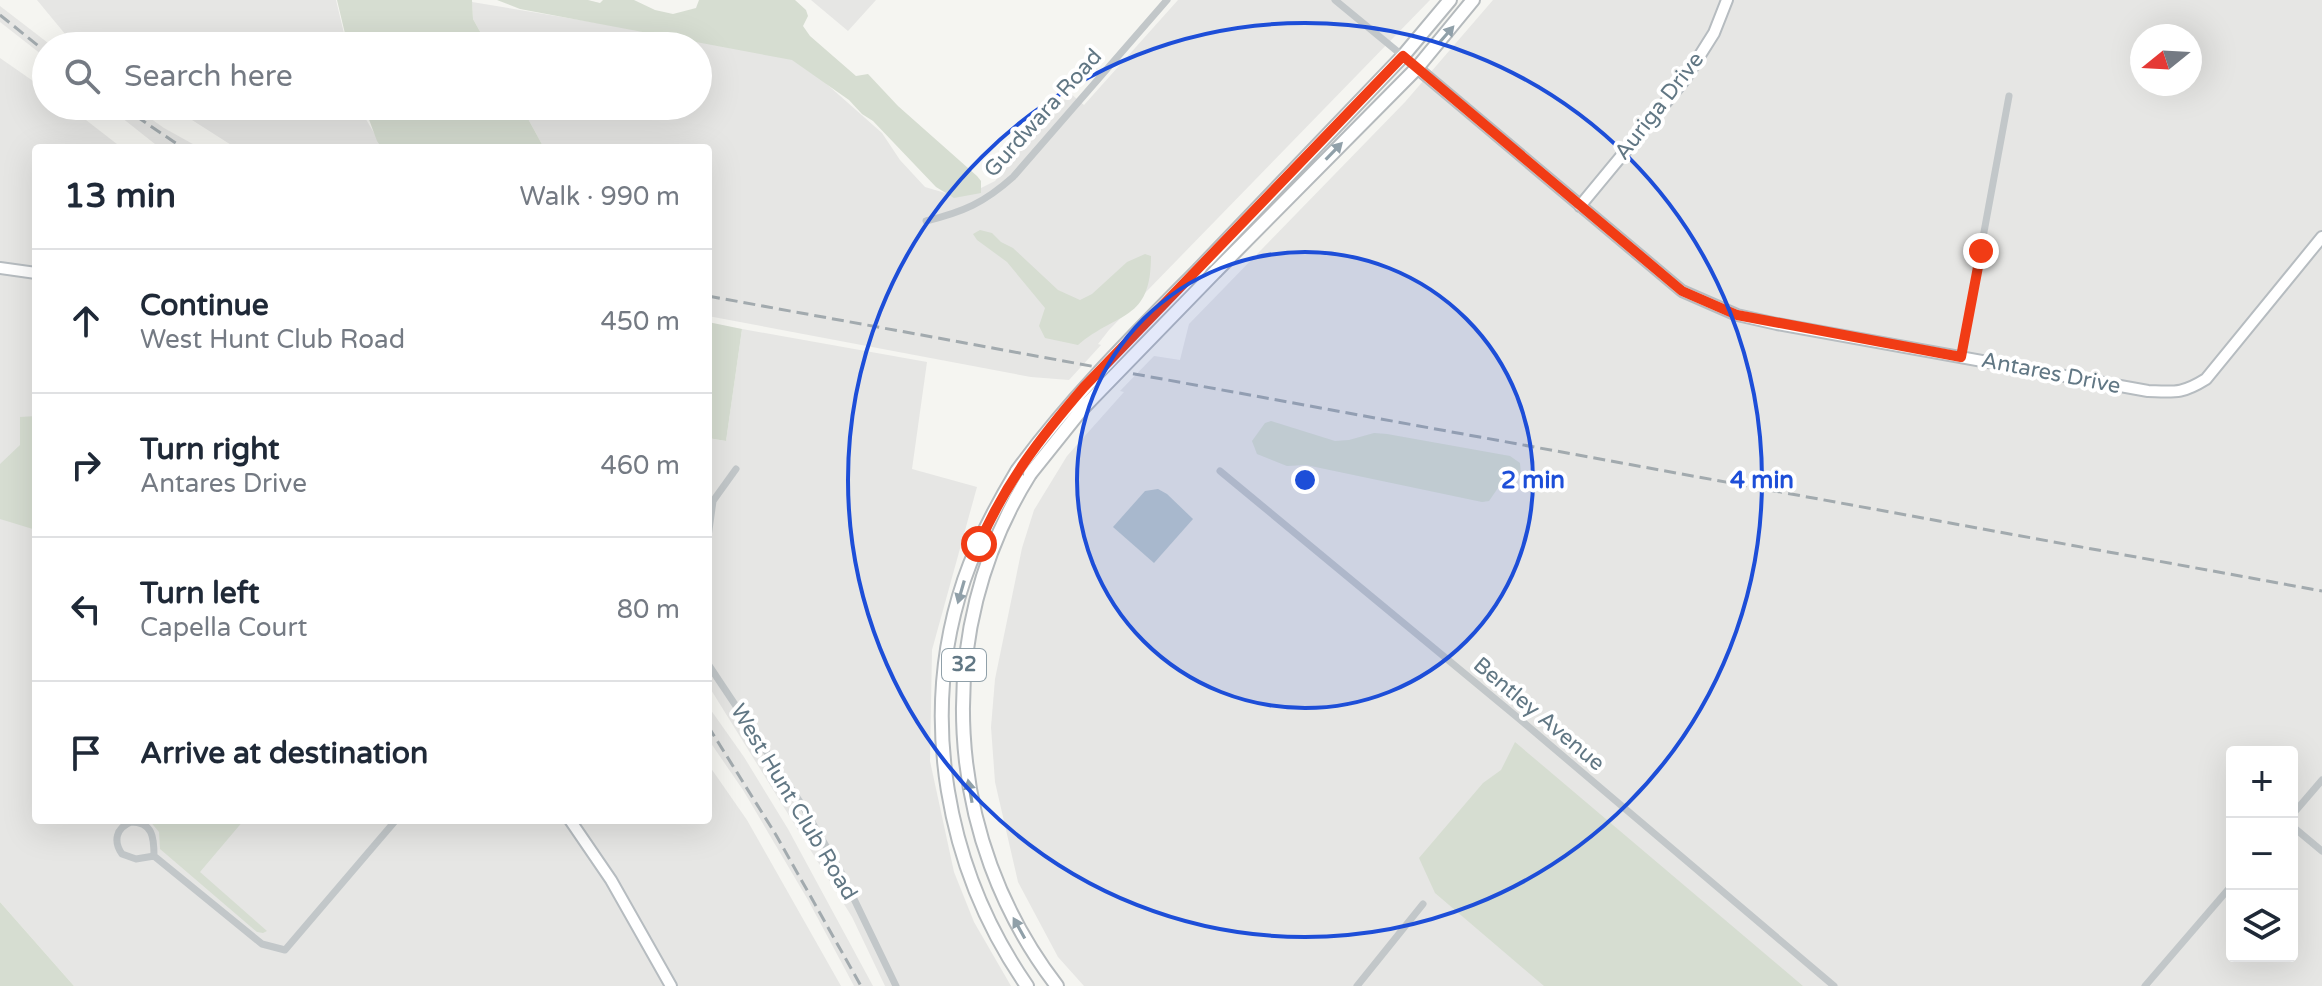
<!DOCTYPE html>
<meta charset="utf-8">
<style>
body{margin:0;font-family:"Varela Round",sans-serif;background:#f2f2f3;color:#1f2937}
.controls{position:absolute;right:24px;bottom:24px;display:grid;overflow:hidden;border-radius:8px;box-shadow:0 8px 32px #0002}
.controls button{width:72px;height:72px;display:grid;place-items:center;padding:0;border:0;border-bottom:2px solid #e0e1e3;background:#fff;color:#1f2937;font:40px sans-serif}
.compass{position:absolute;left:2130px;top:24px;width:72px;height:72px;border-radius:50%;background:#fff;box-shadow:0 8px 32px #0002;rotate:252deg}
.stop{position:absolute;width:24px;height:24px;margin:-18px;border:6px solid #f13c15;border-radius:50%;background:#fff}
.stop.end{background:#f13c15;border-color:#fff;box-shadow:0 2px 8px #0008}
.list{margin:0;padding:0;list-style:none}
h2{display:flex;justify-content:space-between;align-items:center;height:104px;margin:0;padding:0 32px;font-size:34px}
h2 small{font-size:26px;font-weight:400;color:#747a83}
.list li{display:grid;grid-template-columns:52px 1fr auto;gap:24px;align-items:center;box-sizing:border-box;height:144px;padding:0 32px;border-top:2px solid #e0e1e3}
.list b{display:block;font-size:30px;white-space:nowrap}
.list p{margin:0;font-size:26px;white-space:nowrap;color:#747a83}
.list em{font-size:26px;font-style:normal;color:#747a83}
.icon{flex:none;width:44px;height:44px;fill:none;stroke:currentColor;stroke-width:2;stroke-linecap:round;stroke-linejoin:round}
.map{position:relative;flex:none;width:2322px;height:986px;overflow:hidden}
.search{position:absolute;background:#fff;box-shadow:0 8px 32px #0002;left:32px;top:32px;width:680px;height:88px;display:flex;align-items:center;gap:20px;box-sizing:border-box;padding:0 28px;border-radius:44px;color:#747a83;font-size:30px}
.panel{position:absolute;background:#fff;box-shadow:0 8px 32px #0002;left:32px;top:144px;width:680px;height:680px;border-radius:8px}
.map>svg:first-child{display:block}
.built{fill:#e6e6e4;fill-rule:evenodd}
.green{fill:#d6ddd1}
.water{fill:#bbc8cc}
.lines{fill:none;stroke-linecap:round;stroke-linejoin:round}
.secondary-casing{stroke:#b6bcc0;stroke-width:14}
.primary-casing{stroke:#b5babd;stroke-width:16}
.street{stroke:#c2c7c9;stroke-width:7}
.secondary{stroke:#fff;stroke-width:10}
.primary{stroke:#fff;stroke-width:12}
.rail{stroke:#a2aaae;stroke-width:3;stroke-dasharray:12 6;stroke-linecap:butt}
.primary-bridge-casing{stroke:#b5babd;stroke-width:16;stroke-linecap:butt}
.primary-bridge{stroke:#fff;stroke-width:12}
.oneway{fill:#90a0a9}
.route{stroke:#f13c15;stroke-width:10}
.ring{fill:none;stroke:#1d4ed8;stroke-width:4}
.labels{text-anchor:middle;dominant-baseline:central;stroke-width:8;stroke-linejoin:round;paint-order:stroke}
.shield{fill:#fff;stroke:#90a0a9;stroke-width:2}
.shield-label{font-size:20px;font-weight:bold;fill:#617784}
.street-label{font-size:22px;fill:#617784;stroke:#fff}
.centre{fill:#1d4ed8;stroke:#fff;stroke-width:4}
.ring-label{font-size:24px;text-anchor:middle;font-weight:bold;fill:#1d4ed8;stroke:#fff;stroke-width:8;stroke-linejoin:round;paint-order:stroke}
</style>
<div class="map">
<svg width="2322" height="986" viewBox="0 0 2322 986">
<rect width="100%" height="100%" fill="#f5f5f1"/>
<!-- built -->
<path class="built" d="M37,0H336L347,46H75Z
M811,0H876L848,31Z
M1178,0H1430L1109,330L1098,344L1101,345L1069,380L1031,377L708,316V148H544L521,106H698V46H488L473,19L472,2L795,56L882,133L900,160L925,187L952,195L977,190L995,181L1070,93L1084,105Z
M1493,0H2322V986H1084L1058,957L1018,882L995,782L991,727L995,679L1022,548L1034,510L1067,456L1124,392L1120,391L1154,356L1180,360L1189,324L1405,102ZM2142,36H2190V84H2142ZM2232,752H2292V956H2232Z
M0,6L52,46H46V58L0,22Z
M0,58L46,90V106H68L122,148H36V820H708V764L747,820L841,986H74L0,902Z
M107,106H133L164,128L200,148H160Z
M170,106H362L364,116L383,148H236Z
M742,329L927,362L912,469L977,487L932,650L930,761L954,872L974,922L1011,986H885L852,917L708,685V438L726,441Z
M708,706L744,757L788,829L873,986H854L808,900L743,790L708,739Z"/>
<!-- green -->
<path class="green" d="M337,0H472L473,19L488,46H348Z
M497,0H588L600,3L603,0H634L655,10L673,14L696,8L699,0H795L806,10L808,16L803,26L810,36L856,76L868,74L898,106L977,176L981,181V193L954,198L936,187L873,121L862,114L849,100L792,60L520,9Z
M364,106H521L544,148H382L377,141Z
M980,230L992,233L1001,242L1013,248L1058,290L1080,300L1092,294L1127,262L1145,254L1151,256C1151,322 1118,311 1078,345L1045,338L1039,326L1045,308L1007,262L977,240L973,234Z
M708,322L742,329L726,441L708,438Z
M36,416V530L0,519V464L20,445V417Z
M1271,421L1335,441L1349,440L1374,433L1387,434L1510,456L1520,463L1521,475L1500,485L1489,501L1482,502L1306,465L1287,466L1257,454L1252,441L1265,423Z
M1515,742L1803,986H1544L1435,893L1419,858L1483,783L1501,770Z
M149,820H244L200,872L267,931L263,933L257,932L160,849L159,832Z
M0,902L74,986H0Z"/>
<!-- water -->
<path class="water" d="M1158,489L1167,494L1193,519L1154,563L1113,527L1145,491Z"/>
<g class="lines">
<defs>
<path id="secondary" d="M1417,68L1682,291L1737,315L1777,324L2148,391C2175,392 2182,394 2206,379L2322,237
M1580,206L1685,79L1714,33L1727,0
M0,268L36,273
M570,820L611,880L671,986"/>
<path id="primary" d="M1200,268L1403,56L1450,0
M1216,271L1417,68L1473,0
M1017,471C996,506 977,542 964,580C918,717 946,869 1027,986
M1030,474C931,632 943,838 1057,986"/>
</defs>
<!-- secondary casing -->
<use href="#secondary" class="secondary-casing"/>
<!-- primary casing -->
<use href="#primary" class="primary-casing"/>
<!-- street -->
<path class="street" d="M1335,0L1403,56
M926,221C963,212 984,203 1013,177L1167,0
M1961,357L2009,96
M1220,471L1517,717L1834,986
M708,537L713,501L736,469
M708,664L802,805L840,870L896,986
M2292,815L2322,780
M131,822C153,822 154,838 154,856L136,859L122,854C113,841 116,828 131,822Z
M2292,826L2322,851
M154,856L262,944L285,950L396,820
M1357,986L1423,904
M2145,986L2232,885"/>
<!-- secondary -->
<use href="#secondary" class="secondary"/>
<!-- primary -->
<use href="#primary" class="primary"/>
<!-- rail -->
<path class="rail" d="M0,15L46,52
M121,106L183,148
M708,296L2322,591
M708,726L776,835L861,986"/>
<defs>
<path id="primary-bridge" d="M1017,471C1071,397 1136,333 1200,268
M1030,474L1082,409L1216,271"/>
</defs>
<!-- primary-bridge casing -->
<use href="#primary-bridge" class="primary-bridge-casing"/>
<!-- primary-bridge -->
<use href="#primary-bridge" class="primary-bridge"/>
</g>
<!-- one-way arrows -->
<defs><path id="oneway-solid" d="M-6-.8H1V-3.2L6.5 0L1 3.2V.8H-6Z" transform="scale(2)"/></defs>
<g class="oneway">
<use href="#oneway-solid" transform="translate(1446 35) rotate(-49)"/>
<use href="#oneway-solid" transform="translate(1334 151) rotate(-46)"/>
<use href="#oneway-solid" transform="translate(961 592) rotate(106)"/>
<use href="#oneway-solid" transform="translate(970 791) rotate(-100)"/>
<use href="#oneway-solid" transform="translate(1019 928) rotate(-119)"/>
</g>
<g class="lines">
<!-- route -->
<path class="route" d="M979,544C1006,482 1040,438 1084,387L1403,56L1682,291L1737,315L1961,357L1981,251"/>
</g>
<!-- distance rings -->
<circle cx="1305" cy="480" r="228" fill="#1d4ed8" fill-opacity=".12"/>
<g class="ring">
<circle cx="1305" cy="480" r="228"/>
<circle cx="1305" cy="480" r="457"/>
</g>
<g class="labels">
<!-- shield labels -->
<rect class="shield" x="942" y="649" width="44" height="32" rx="6"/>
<g class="shield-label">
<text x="964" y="665">32</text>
</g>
<!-- street labels -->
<g class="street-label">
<text transform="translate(1659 106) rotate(-52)">Auriga Drive</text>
<text transform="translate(1043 113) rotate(-48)">Gurdwara Road</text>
<text transform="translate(2051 373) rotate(11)">Antares Drive</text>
<text transform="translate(1539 714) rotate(40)">Bentley Avenue</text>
<text transform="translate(794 802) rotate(59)">West Hunt Club Road</text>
</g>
</g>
<circle cx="1305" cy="480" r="12" class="centre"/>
<g class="ring-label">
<text x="1533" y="488">2 min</text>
<text x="1762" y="488">4 min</text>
</g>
</svg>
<div class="controls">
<button>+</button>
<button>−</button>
<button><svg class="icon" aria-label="layers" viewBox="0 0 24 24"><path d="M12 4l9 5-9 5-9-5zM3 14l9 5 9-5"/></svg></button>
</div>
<svg class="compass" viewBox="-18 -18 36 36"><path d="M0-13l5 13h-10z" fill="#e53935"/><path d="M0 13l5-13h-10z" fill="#747a83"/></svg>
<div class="stop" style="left:979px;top:544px"></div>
<div class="stop end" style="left:1981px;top:251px"></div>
<div class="search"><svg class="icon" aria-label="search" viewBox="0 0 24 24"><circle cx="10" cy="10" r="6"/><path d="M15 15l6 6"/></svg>Search here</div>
<section class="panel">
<h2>13 min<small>Walk · 990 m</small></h2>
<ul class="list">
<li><svg class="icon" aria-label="ahead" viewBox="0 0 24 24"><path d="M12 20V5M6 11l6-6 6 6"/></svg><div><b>Continue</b><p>West Hunt Club Road</p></div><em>450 m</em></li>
<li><svg class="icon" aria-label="right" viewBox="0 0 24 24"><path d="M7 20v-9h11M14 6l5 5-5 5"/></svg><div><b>Turn right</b><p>Antares Drive</p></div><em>460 m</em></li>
<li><svg class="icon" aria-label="left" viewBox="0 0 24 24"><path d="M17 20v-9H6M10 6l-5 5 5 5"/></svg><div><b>Turn left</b><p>Capella Court</p></div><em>80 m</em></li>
<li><svg class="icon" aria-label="arrive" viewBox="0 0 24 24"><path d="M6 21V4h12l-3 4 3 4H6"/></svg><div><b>Arrive at destination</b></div></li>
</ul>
</section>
</div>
